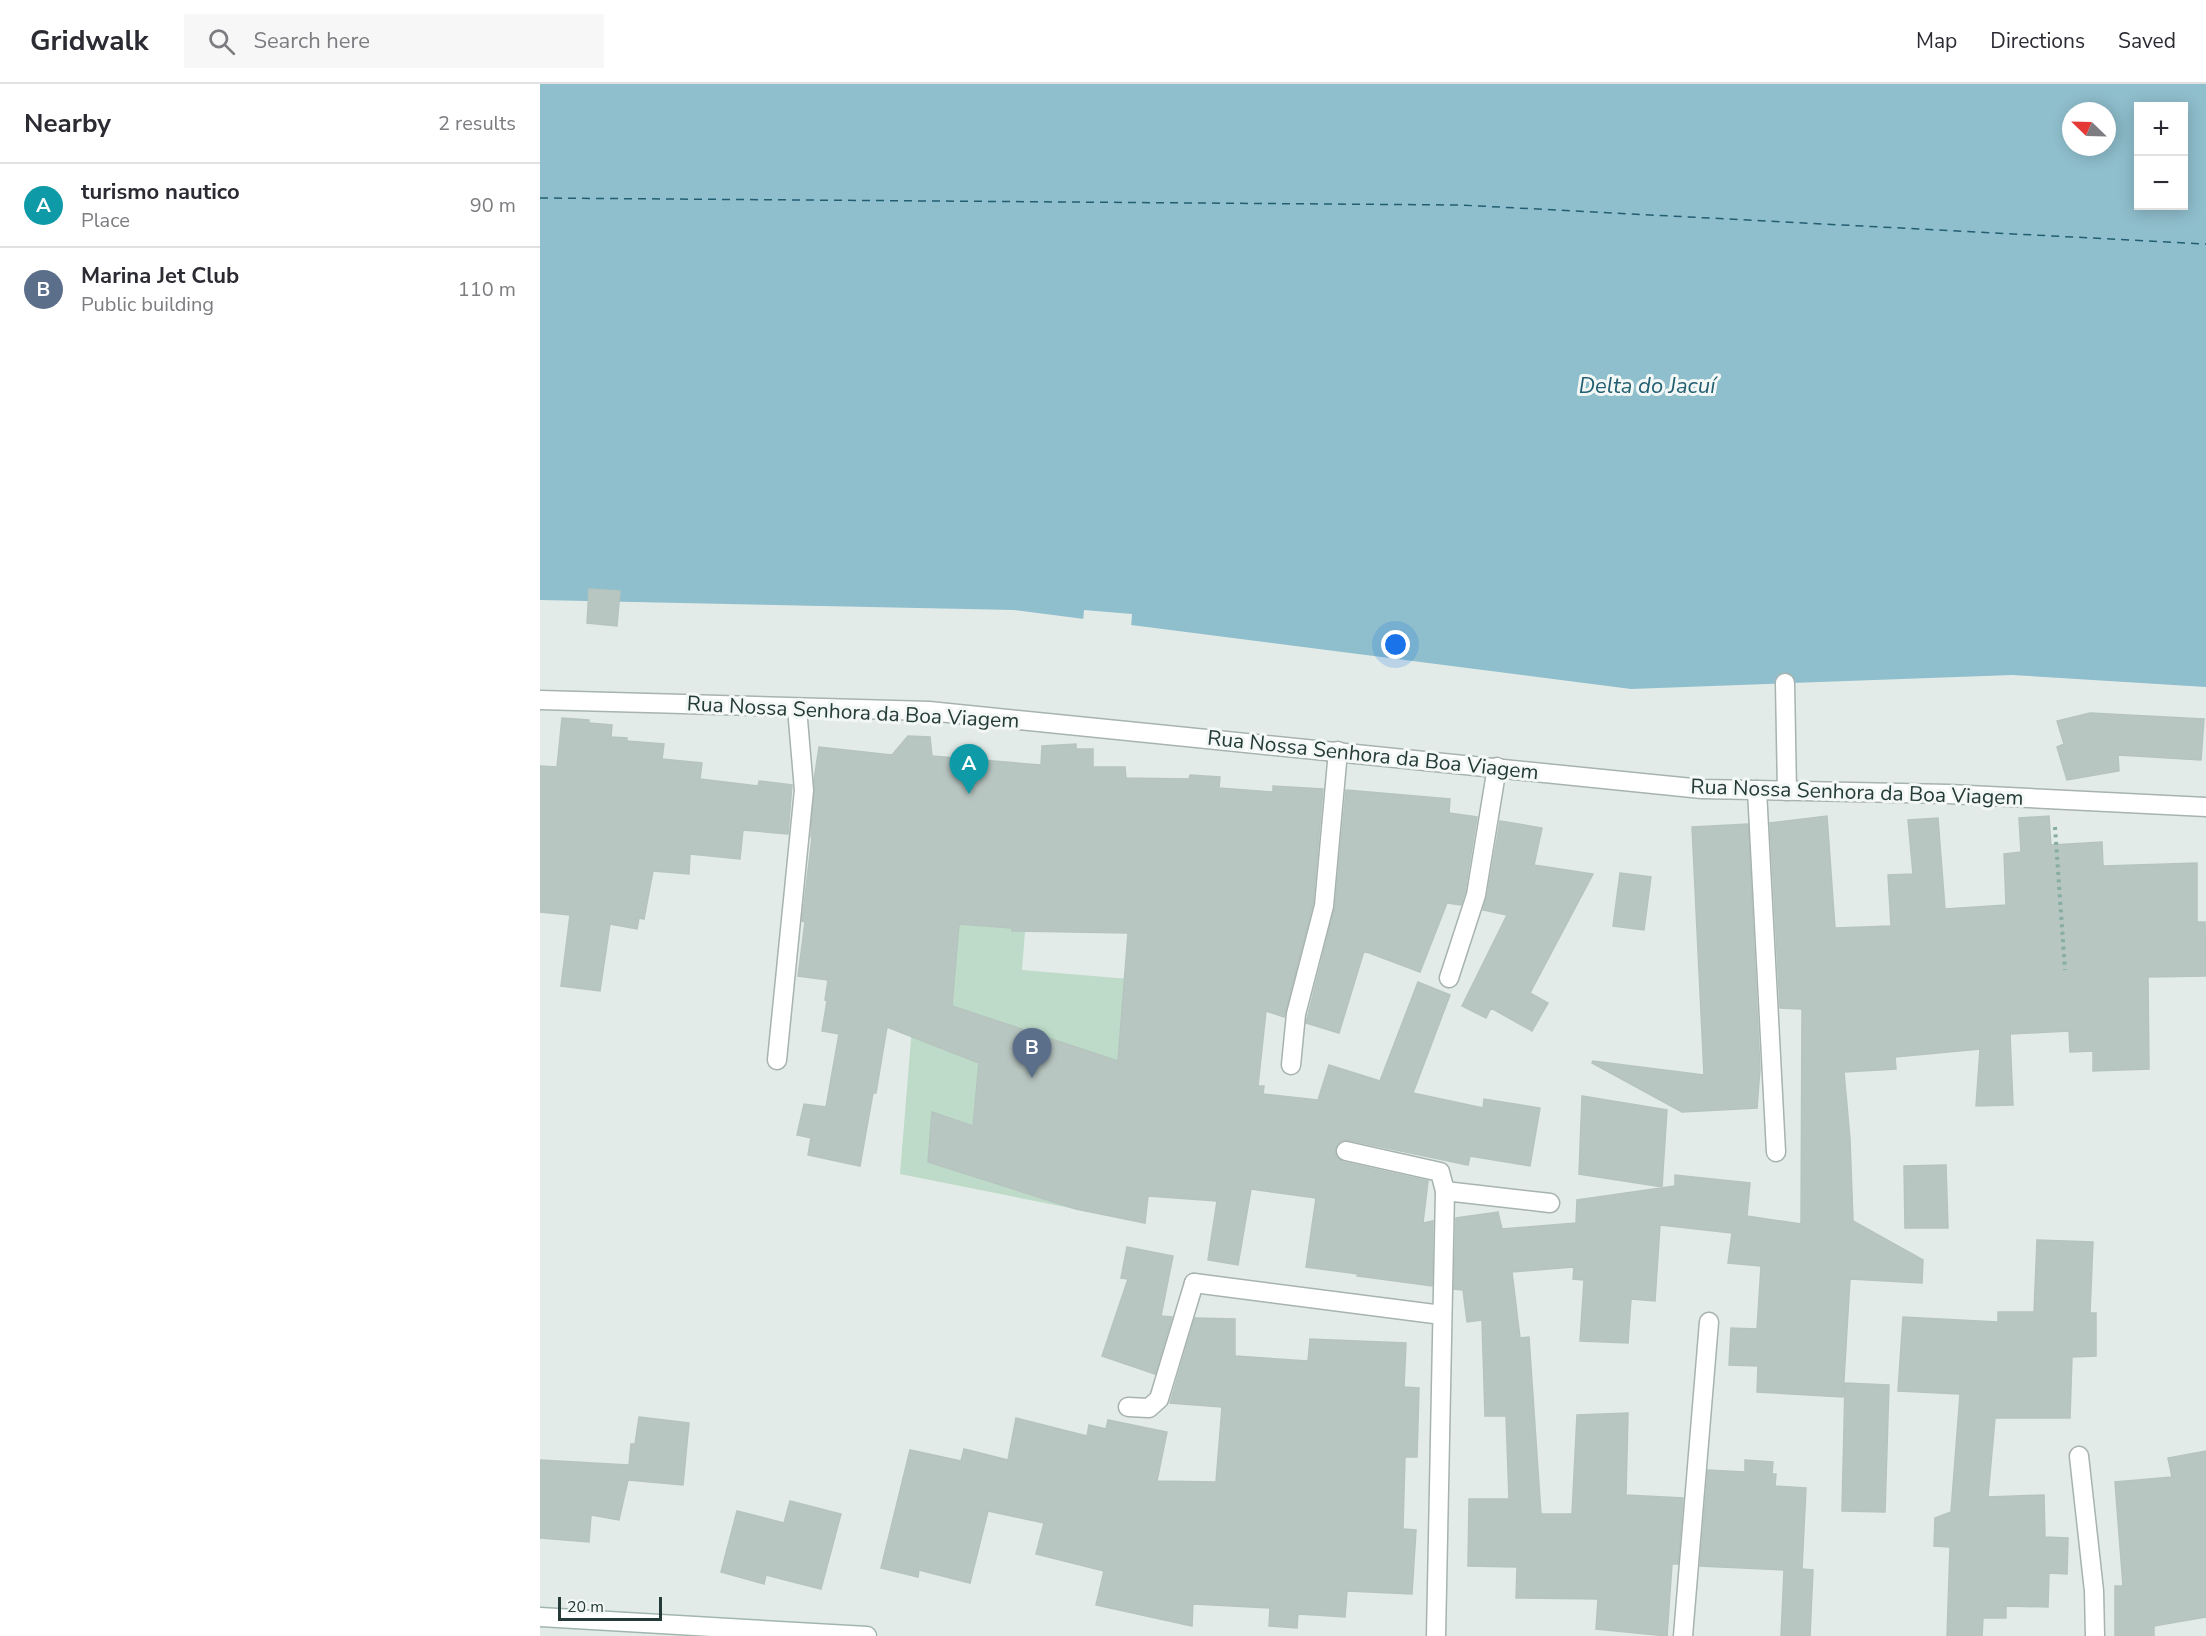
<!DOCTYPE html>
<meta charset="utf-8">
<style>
body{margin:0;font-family:"Nunito Sans",sans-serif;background:#f7f7f7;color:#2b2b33}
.controls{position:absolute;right:18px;top:18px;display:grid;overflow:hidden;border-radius:0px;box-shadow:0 3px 15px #0003}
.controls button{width:54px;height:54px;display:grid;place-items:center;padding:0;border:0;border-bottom:2px solid #e1e1e2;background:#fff;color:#2b2b33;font:30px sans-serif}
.compass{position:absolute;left:1522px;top:18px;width:54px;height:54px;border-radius:50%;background:#fff;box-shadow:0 3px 15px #0003;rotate:293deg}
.scale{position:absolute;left:18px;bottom:15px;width:104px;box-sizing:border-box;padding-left:6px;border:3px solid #243b37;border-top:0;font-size:16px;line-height:21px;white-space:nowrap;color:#243b37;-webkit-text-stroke:4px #f3f8f6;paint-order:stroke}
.you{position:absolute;left:856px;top:561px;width:21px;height:21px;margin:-15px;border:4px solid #fff;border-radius:50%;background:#1a73e8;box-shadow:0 0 0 9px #1a73e833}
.badge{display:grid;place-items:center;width:39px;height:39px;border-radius:50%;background:#1a73e8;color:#fff;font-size:20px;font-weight:700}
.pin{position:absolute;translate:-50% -50px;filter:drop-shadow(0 2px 3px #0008)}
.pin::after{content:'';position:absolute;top:32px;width:21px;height:18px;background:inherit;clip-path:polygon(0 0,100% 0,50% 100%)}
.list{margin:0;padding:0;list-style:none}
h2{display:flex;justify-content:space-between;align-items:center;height:78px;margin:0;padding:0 24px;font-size:26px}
h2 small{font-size:20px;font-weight:400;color:#7c7c81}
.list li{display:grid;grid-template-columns:39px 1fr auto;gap:18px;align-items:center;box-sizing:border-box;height:84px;padding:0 24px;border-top:2px solid #e1e1e2}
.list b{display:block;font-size:22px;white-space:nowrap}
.list p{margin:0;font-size:20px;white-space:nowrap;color:#7c7c81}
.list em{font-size:20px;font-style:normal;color:#7c7c81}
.icon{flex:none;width:33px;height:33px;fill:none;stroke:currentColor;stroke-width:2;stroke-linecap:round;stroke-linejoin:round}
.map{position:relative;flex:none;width:1666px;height:1552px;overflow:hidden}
header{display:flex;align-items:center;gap:36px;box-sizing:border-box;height:84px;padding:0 30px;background:#fff;border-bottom:2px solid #e1e1e2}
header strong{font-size:28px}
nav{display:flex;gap:33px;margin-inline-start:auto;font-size:21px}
.search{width:420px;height:54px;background:#f7f7f7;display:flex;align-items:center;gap:15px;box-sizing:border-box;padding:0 21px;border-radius:0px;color:#7c7c81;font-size:22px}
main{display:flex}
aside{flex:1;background:#fff}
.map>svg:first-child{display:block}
.green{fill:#bddbc8}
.water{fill:#8fbecc;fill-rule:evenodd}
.pier{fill:#e3ebe8}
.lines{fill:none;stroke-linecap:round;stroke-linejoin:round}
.ferry{stroke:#235f72;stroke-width:1.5;stroke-dasharray:8 6;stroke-linecap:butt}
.building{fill:#b8c6c1;stroke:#b6c4bf;stroke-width:1.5;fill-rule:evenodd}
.lane-casing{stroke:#a6b3af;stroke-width:21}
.street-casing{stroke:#a6b3af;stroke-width:21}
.secondary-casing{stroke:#a2b6b1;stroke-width:21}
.path{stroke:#86aca3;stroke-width:4;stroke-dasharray:3 4.5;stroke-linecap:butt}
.lane{stroke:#fff;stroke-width:18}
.street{stroke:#fff;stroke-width:18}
.secondary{stroke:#fff;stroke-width:18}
.labels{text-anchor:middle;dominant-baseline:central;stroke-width:6;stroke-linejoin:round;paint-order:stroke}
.street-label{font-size:21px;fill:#243b37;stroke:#f3f8f6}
.water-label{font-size:22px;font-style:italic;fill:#235f72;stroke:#f3f8f6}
</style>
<header>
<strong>Gridwalk</strong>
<div class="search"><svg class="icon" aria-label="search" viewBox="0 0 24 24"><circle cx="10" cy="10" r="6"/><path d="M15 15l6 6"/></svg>Search here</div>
<nav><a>Map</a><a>Directions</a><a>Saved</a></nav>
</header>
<main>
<aside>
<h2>Nearby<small>2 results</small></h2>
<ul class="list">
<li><span class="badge" style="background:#0f9aa8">A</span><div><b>turismo nautico</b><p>Place</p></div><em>90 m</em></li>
<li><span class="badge" style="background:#5c6f8a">B</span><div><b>Marina Jet Club</b><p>Public building</p></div><em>110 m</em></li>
</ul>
</aside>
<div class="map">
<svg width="1666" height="1552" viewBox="0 0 1666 1552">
<rect width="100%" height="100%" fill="#e3ebe8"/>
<!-- green -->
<path class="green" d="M394,672L498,681L482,886L625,898L605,1139L360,1090Z"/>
<!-- water -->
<path class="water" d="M0,0H1666V603L1472,591L1091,605L474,526L0,516ZM1598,22H1644V122H1598ZM1531,27H1567V63H1531Z"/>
<!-- pier -->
<path class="pier" d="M544,526L592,530L591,544L543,538Z"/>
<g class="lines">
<!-- ferry -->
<path class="ferry" d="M0,114L920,121L1666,160"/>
</g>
<!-- building -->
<path class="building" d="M49,505L80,507L77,542L47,539Z
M1550,629L1664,635L1661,676L1578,671L1579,687L1527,696L1517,663L1524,660L1517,637Z
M22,634L49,636V639L72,641L71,653L87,654V657L124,660L122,675L162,679L160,695L218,702L219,697L252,701L248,750L203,746L200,775L150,770L149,790L113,787L104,835L99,834L97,845L70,840L60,907L21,902L30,831L0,828V682L17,683Z
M368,652L390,653L392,672L501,681L502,662L536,660V665H553V683H585L586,694L649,695L650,691L680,693L679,704L733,708V702L783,705L773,820L744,933L726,927L718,1002H724L723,1010L778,1016L789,981L840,997L878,898L910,911L873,1009L943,1024L944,1015L1000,1024L990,1082L930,1072L928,1081L808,1056L802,1057L797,1060L796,1071L803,1078L888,1097L883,1139L893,1137L892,1202L817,1192L818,1190L766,1183L776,1114L711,1105L698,1181L668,1176L677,1117L608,1112L605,1139L536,1125L388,1078L392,1028L433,1042L439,979L347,943L336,1009H333L320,1082L268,1071L271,1054L257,1051L264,1020L286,1023L299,950L282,947L287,917L285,916L288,896L258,892L265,838L262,837L272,753H271L274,696L279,663L352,671ZM419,840L472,844V847L588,849L578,977L412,922Z
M806,706L910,715L909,729L937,733L925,808L921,821L907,819L880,888L824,867L799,949L766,939L795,823Z
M1287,732L1295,844L1351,842L1348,791L1373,790L1368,736L1398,734L1405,825L1466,821L1464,770L1481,768L1479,734L1509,732L1511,761L1562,758L1563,782L1657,779V838H1665L1666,892L1608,893L1609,985L1553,987V967L1530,968L1529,947L1470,950L1473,1021L1436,1022L1440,965L1355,973L1356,985L1304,988L1310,1055L1313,1137L1383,1176L1382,1199L1310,1195L1303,1313L1217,1308L1218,1282L1189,1281L1191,1244L1217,1245L1221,1182L1188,1179L1192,1149L1120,1141L1115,1217L1091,1215L1088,1259L1040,1257L1044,1196L1033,1195L1034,1183L972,1188L980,1254L989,1253L1001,1430H1032L1037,1331L1088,1329L1086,1411L1143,1414L1138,1480H1132L1127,1552L1056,1545L1058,1515L976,1514L977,1483L928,1482L929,1415H969L966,1332H945L942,1236L927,1238L923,1206L914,1205L916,1134L958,1128L962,1145L1036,1139L1037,1116L1135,1102V1091L1210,1099L1207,1132L1261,1140L1262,925L1240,924L1230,739Z
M960,737L1002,744L994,781L1053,790L990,909L1008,919L992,947L951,924L946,934L922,922L967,831L943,826L947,813Z
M1208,740L1220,985L1217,1024L1142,1028L1052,979L1053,977L1164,991L1152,743Z
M1080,789L1111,793L1104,846L1073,842Z
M1042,1012L1127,1026L1122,1103L1039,1090Z
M1406,1081L1408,1144H1365L1364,1082Z
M1497,1156L1553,1158L1550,1229H1556V1272L1532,1273L1530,1334H1455L1448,1413L1504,1411L1505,1453L1528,1454L1527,1490L1509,1489L1508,1523L1466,1522V1534H1443L1442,1552H1407L1410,1463L1394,1462L1395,1434L1411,1428L1420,1310L1358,1307L1363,1233L1458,1238V1228H1494Z
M587,1163L633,1172L621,1232L632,1233L615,1290L562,1272L588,1195L581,1194Z
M655,1234L695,1235V1272L768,1277L770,1255L866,1259L864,1303L879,1304L877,1373H865L863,1445L876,1446L872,1510L807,1507L805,1533L758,1530L757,1544L729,1542L730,1524L653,1520L652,1542L556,1521L564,1487L496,1470L504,1439L448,1427L430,1499L379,1486L378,1493L341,1484L370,1366L421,1377L424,1365L468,1376L476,1334L547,1352L549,1341L566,1345L568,1336L627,1348L617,1397L676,1398L682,1323L630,1319Z
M1305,1299L1349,1301L1345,1428L1302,1427Z
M99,1333L149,1339L143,1401L88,1396L79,1436L51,1431L49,1458L0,1454V1376L89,1381L91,1360H95Z
M1666,1367V1533L1614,1542V1552H1575V1502H1583L1575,1398L1632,1393L1628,1374Z
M1205,1376L1233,1378L1232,1390H1236L1235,1402L1266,1404L1262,1485L1273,1486L1270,1552H1241L1244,1486L1160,1482L1168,1386L1205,1388Z
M250,1417L301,1430L281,1505L226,1491L224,1500L181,1488L197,1427L244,1439Z"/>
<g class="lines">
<defs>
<path id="lane" d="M1245,599L1247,707
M1217,706L1236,1068
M909,894L936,811L957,683
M237,976L264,706L257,624
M751,981L756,930L784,822L798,667
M806,1067L900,1088L905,1107
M588,1323L609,1324L619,1315L654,1199
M1539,1372L1554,1507L1555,1552
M1143,1552L1169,1238"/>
<path id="street" d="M0,616L389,627L1162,705L1409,710L1666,723
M654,1199L902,1231
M896,1552L905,1107L1010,1119"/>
<path id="secondary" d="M0,1533L327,1552"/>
</defs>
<!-- lane casing -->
<use href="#lane" class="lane-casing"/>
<!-- street casing -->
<use href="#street" class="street-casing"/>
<!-- secondary casing -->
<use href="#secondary" class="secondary-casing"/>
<!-- path -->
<path class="path" d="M1515,743L1525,886"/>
<!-- lane -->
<use href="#lane" class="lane"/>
<!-- street -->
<use href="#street" class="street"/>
<!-- secondary -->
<use href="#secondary" class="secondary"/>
</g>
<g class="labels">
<!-- street labels -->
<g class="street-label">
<text transform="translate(313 628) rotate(3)">Rua Nossa Senhora da Boa Viagem</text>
<text transform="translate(833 671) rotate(6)">Rua Nossa Senhora da Boa Viagem</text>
<text transform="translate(1317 708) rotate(2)">Rua Nossa Senhora da Boa Viagem</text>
</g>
<!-- water labels -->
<g class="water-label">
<text x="1107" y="302">Delta do Jacuí</text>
</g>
</g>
</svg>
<div class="controls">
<button>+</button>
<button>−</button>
</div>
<svg class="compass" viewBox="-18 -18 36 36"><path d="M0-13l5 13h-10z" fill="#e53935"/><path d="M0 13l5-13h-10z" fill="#7c7c81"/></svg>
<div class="scale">20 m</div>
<div class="you"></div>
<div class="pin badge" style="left:429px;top:710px;background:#0f9aa8">A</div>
<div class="pin badge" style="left:492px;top:994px;background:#5c6f8a">B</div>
</div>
</main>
